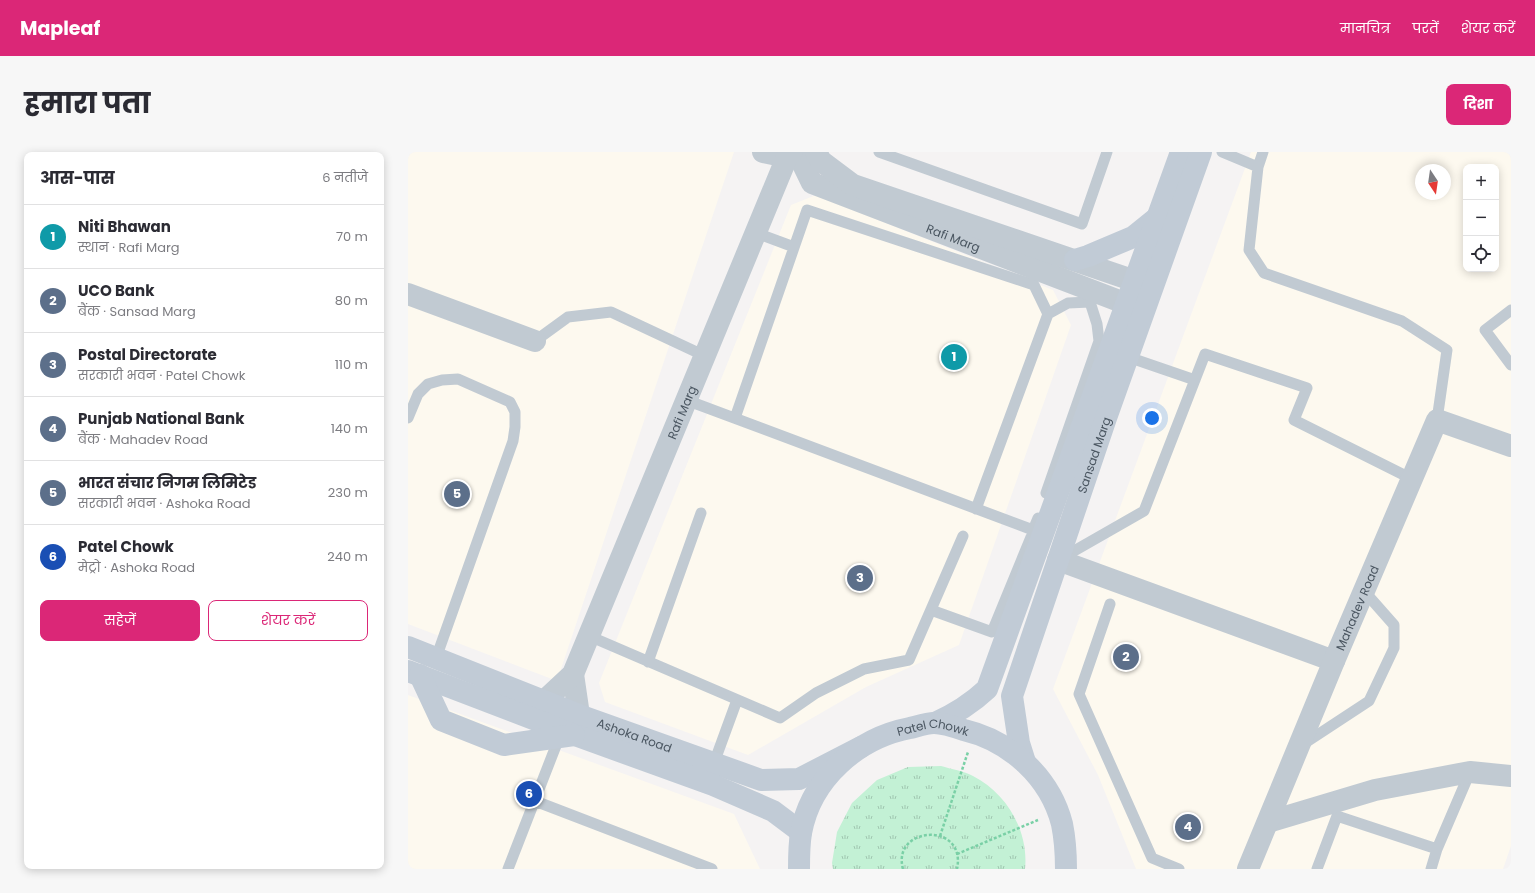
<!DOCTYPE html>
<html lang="hi">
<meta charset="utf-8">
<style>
body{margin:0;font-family:Poppins,"Noto Sans Devanagari",sans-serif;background:#f7f7f7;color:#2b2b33}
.controls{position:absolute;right:12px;top:12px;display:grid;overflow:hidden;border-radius:8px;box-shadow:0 2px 10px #0003}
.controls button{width:36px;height:36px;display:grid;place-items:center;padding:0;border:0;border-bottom:1px solid #e1e1e2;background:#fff;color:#2b2b33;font:20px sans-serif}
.compass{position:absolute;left:1007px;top:12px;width:36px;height:36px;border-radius:50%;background:#fff;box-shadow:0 2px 10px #0003;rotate:167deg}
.you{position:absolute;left:744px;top:266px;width:14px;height:14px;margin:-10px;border:3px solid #fff;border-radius:50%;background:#1a73e8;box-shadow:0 0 0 6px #1a73e833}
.badge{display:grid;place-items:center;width:26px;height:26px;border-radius:50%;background:#db2777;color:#fff;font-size:13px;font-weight:700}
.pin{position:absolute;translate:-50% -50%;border:2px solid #fff;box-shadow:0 1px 4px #0006}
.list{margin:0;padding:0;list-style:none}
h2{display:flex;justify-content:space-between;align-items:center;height:52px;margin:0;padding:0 16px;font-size:17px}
h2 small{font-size:13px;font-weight:400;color:#7c7c81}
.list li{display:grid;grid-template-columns:26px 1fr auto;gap:12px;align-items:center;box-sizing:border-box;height:64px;padding:0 16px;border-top:1px solid #e1e1e2}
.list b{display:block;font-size:15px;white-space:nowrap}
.list p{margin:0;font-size:13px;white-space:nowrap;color:#7c7c81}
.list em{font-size:13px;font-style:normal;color:#7c7c81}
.actions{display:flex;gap:8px;padding:12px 16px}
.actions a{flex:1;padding:9px 0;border:1px solid #db2777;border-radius:8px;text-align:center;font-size:14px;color:#db2777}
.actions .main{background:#db2777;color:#fff}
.icon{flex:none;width:22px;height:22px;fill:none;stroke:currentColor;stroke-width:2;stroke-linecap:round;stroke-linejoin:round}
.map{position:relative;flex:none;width:1103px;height:717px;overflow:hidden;border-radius:8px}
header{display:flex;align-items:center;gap:24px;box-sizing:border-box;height:56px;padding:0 20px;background:#db2777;color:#fff}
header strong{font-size:19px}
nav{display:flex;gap:22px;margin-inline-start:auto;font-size:14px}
.intro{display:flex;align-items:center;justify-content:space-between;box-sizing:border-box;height:96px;padding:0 24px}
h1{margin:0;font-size:28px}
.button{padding:10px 18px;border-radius:8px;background:#db2777;color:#fff;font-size:14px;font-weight:700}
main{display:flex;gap:24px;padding:0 24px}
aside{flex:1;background:#fff;border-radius:8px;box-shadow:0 2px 10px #0003}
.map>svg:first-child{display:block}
.commercial{fill:#fdf9ef;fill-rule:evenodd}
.park{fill:url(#park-tufts)}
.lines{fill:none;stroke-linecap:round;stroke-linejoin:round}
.path{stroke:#7ad0a6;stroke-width:2.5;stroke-dasharray:3 2;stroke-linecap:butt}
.lane{stroke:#c1cad2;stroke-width:11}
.street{stroke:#c1cad2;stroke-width:22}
.secondary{stroke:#c1cbd6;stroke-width:22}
.labels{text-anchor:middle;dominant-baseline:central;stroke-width:4;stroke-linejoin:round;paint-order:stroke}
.street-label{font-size:12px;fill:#4a5661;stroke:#fff}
</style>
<header>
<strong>Mapleaf</strong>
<nav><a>मानचित्र</a><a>परतें</a><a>शेयर करें</a></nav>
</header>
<div class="intro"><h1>हमारा पता</h1><a class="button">दिशा</a></div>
<main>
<aside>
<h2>आस-पास<small>6 नतीजे</small></h2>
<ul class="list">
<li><span class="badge" style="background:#0f9aa8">1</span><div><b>Niti Bhawan</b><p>स्थान · Rafi Marg</p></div><em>70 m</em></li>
<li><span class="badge" style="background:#5c6f8a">2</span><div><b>UCO Bank</b><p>बैंक · Sansad Marg</p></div><em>80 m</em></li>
<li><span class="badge" style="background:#5c6f8a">3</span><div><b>Postal Directorate</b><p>सरकारी भवन · Patel Chowk</p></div><em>110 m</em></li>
<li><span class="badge" style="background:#5c6f8a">4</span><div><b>Punjab National Bank</b><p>बैंक · Mahadev Road</p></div><em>140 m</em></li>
<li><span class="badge" style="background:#5c6f8a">5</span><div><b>भारत संचार निगम लिमिटेड</b><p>सरकारी भवन · Ashoka Road</p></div><em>230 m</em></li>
<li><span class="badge" style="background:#1a4fb4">6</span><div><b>Patel Chowk</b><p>मेट्रो · Ashoka Road</p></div><em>240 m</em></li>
</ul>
<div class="actions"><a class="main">सहेजें</a><a>शेयर करें</a></div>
</aside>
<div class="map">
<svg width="1103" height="717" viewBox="0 0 1103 717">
<defs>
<pattern id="park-tufts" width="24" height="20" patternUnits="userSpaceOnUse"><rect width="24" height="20" fill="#c3f1d5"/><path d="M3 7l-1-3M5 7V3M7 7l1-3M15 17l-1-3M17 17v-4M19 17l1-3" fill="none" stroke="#a0c6b0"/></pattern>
</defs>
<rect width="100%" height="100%" fill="#f5f3f3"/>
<!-- commercial -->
<path class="commercial" d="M0,0H326L149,529L0,472Z
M843,0H1103V694L1095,717H728L690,623L645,537ZM1058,15H1088V117H1058ZM1013,18H1037V42H1013Z
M408,43L645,138L663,173L551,493L458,535L340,603L197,550L191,531L383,53Z
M0,543L326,662L352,717H0Z"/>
<!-- park -->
<path class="park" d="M533,614C543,617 556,619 565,624C599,641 621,680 617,717H425L424,711L429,680L444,651L469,628L500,615Z"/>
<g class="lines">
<!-- path -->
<path class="path" d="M532,684L560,600
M549,702L630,668
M495,717C483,674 559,669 549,717"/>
<!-- lane -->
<path class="lane" d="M471,0L674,72L699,0
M814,0L850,15
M855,0L850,15L841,98L856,121L994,169L1039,198L1029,268
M348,81L386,95
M1103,158L1077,178L1103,213
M127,189L160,165L203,160L297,204
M720,205L787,228
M278,248L625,378L630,366
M0,266L10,242L20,232L34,228L50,227L102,250L107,260V275L105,289L27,509
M327,266L399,58L626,133L640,162
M568,357L640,162L660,151L682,150L689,172L691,189L638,341
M652,407L736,359L797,202L899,236L886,268L1004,327
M702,452L671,542L744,706L771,717
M523,458L584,480L623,385
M181,484L372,566L408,541L456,517L501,508L555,384
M240,510L293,361
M894,593L961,549L986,496V473L956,439
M306,611L329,548
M127,649L304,717
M100,717L151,586
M909,717L929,664L1029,697
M1023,717L1029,697L1062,620"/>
<!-- street -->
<g class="street">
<path d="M355,0L379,5"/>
<path id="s1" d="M389,0L404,31L719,152H738"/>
<path d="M408,0L413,9L445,33L727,129"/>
<path d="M0,142L127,189"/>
<path d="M650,408L926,509"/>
<path d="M165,522L171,563"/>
<path id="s2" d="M136,549L165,522L379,5L384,0"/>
<path d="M860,670L967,638L1062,620L1103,624"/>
<path id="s3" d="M840,717L926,509L1029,268L1103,294"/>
</g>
<!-- secondary -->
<g class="secondary">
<path d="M667,108L680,104L725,85L751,64"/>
<path id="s4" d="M0,495L171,563L353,628L391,627L453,595"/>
<path d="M0,519L167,583L305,633L365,659L393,680"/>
<path d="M12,523L33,568L96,593L166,583"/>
<path d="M527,571C547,562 563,552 579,537L773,0"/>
<path id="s5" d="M617,610L611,591L604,544L698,266L793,0"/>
<path id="s6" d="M391,717C391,705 391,693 393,681C403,626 450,586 502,576C510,574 519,571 526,571C535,571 547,575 556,578C602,589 642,625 654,672C657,687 658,702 658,717"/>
</g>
</g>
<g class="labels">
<!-- street labels -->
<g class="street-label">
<text stroke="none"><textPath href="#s1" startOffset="186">Rafi Marg</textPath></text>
<text stroke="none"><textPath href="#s2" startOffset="323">Rafi Marg</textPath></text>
<text stroke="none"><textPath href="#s5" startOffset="322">Sansad Marg</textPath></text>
<text stroke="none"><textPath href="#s3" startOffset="283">Mahadev Road</textPath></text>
<text stroke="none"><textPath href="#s6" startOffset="220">Patel Chowk</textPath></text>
<text stroke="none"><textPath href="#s4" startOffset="243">Ashoka Road</textPath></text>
</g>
</g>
</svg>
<div class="controls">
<button>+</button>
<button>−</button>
<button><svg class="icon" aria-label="locate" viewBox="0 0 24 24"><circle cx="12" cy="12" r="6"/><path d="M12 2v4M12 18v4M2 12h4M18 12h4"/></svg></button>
</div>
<svg class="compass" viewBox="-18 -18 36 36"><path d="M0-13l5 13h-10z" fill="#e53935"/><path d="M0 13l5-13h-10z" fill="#7c7c81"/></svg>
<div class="you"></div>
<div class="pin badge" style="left:546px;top:205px;background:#0f9aa8">1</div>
<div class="pin badge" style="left:718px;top:505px;background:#5c6f8a">2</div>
<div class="pin badge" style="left:452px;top:426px;background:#5c6f8a">3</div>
<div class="pin badge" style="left:780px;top:675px;background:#5c6f8a">4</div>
<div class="pin badge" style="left:49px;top:342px;background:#5c6f8a">5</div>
<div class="pin badge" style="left:121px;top:642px;background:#1a4fb4">6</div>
</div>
</main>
